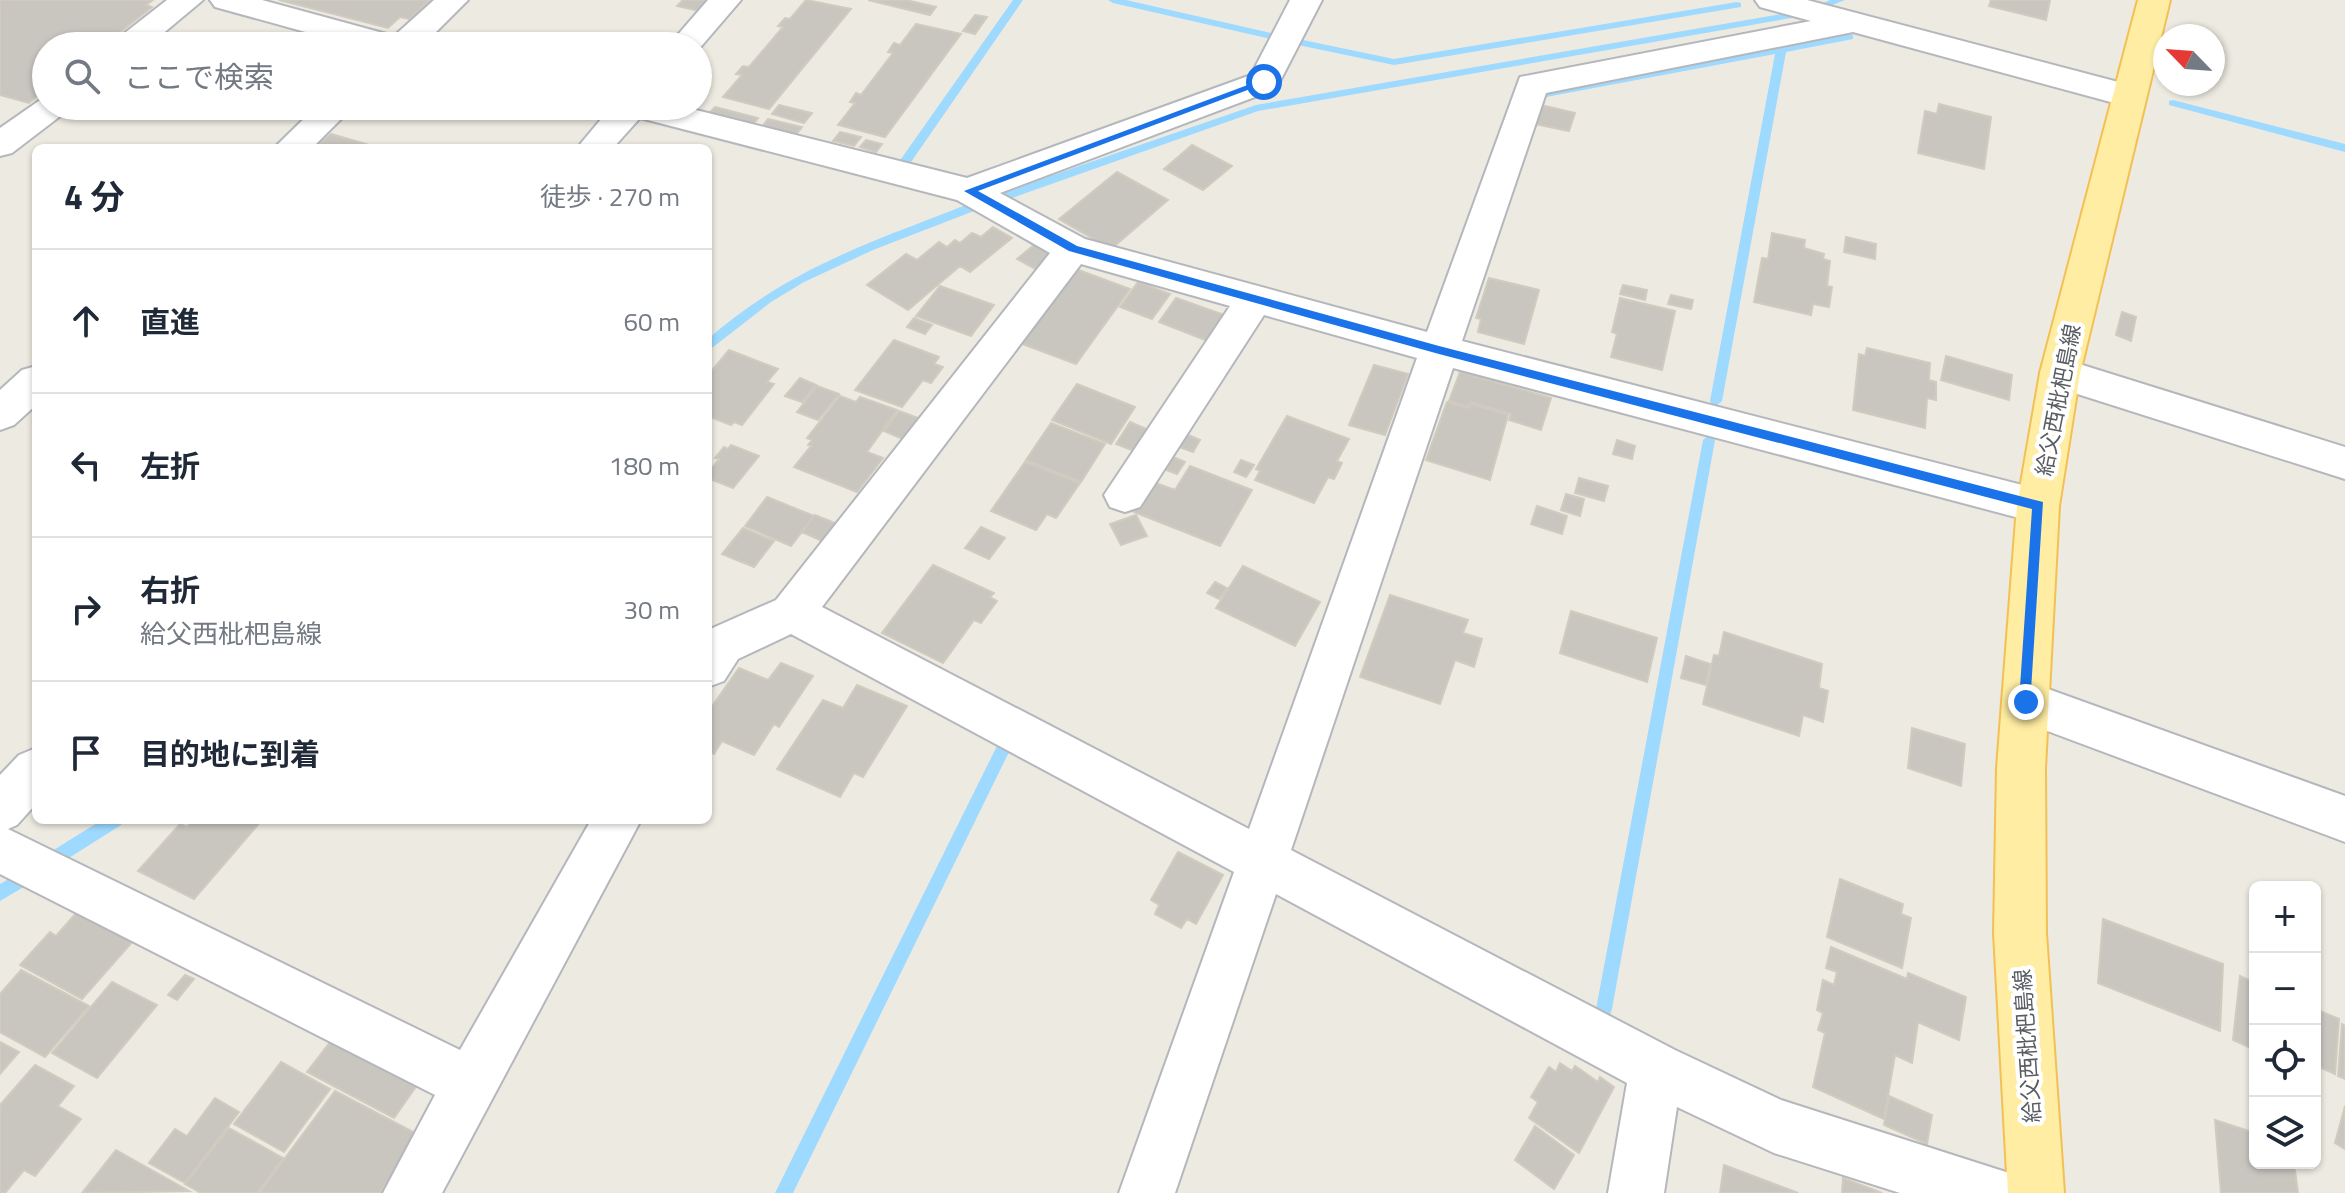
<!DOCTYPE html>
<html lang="ja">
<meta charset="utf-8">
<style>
body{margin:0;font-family:"Titillium Web","Noto Sans JP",sans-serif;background:#f6f6f7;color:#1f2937}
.controls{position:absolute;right:24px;bottom:24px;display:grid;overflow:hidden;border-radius:12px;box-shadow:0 2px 6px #0004}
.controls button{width:72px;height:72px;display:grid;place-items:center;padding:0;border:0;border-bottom:2px solid #e0e1e3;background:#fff;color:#1f2937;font:40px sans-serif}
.compass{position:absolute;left:2153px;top:24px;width:72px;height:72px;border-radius:50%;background:#fff;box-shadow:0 2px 6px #0004;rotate:295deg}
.stop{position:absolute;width:24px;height:24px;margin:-18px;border:6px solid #1a73e8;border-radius:50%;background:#fff}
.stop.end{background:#1a73e8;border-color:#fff;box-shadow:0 2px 8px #0008}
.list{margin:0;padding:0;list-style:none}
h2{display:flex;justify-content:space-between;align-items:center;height:104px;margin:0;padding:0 32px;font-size:34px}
h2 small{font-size:26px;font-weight:400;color:#747a83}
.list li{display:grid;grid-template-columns:52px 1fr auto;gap:24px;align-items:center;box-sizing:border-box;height:144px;padding:0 32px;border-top:2px solid #e0e1e3}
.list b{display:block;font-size:30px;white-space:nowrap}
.list p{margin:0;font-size:26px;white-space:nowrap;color:#747a83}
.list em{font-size:26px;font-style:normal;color:#747a83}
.icon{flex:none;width:44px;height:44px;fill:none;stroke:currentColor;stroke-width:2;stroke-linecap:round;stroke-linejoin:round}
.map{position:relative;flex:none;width:2345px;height:1193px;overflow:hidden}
.search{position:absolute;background:#fff;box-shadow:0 2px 6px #0004;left:32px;top:32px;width:680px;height:88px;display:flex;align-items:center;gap:20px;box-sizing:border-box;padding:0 28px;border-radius:44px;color:#747a83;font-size:30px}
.panel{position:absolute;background:#fff;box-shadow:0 2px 6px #0004;left:32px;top:144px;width:680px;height:680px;border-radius:12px}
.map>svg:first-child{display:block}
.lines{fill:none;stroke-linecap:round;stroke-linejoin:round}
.stream{fill:#9ed9ff;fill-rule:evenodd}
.building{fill:#c9c6c0;stroke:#d1cbbf;stroke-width:2}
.minor-casing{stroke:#b4b7bc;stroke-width:4}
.major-casing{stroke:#f3c054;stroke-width:4}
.minor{fill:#fff;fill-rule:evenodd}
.major{fill:#ffeda3;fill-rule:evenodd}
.route{fill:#1a73e8}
.labels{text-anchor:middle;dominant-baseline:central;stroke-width:8;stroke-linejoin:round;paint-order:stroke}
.street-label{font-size:22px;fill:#595d62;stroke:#fff}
</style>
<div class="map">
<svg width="2345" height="1193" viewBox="0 0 2345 1193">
<rect width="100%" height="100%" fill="#edeae1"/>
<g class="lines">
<!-- stream -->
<path class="stream" d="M1013,0H1023L909,165H901V159Z
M1108,0H1126L1271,33L1276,36L1271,39L1113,3Z
M1830,0H1845L1822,9L1817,6Z
M1737,2L1741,3V7L1394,65L1298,45L1293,42L1298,39L1394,59Z
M1793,12L1797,13V17L1258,111L1012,198H1004L1002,195L1004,192L1256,105Z
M1849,34L1853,35V39L1786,52L1722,401L1716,406L1712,404L1710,401L1775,54L1546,97L1541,94L1546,91Z
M2173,100L2345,144V152L2169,105V101Z
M975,202L979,203V209L873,250L804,282L771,302L708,351V339C768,286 837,254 912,226C933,218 954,209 975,202Z
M1709,435L1715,440L1612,1009L1610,1015L1604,1017L1598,1015L1596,1009L1703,440Z
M1002,744L1007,746L1010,751L1007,756L793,1193H775L997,746Z
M102,820H124L121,825L64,861L58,864L52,861L50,856L52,851Z
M21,872L27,875L29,880L27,885L0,901V884Z"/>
</g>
<!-- building -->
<path class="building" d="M0,0H153L146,5L152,7L102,46H46V89L29,103L0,95Z
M279,0H430L409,19L400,17L388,28Z
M683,0H710L699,11L677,6Z
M806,0L851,9L769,109L723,97L742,75L736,74L743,66L749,67L783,27L778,26L785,18L790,19Z
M868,0H906L936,7L930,15Z
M1991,0H2050L2046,20L1989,6Z
M975,15L987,17L975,34L963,31Z
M916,24L961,34L885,137L838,125L855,103L850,102L856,93L861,95L893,53L888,52L894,43L900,45Z
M1939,104L1991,117L1984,169L1918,153L1925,111L1937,114Z
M779,105L812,113L804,123L772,114Z
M1541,105L1575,113L1569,131L1535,124Z
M715,107L758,118L751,127L707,115Z
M768,119L802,127L795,136L761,128Z
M840,132L861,137L854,146L833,141Z
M331,134L366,144L362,148H314Z
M866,140L882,144L876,152L860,147Z
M1192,145L1232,166L1203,190L1164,169Z
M1117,172L1168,200L1111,249L1059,219Z
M993,227L1012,238L970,272L960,266L908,310L867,285L906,254L917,260L939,242L947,247L955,240L960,243L972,233L981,237Z
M1772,233L1805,240L1804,248L1824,254L1823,259L1830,261L1827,286L1832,287L1829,307L1813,304L1811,315L1754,302L1762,258L1768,259Z
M1846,237L1876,244L1875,259L1844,252Z
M1034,245L1056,258L1039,271L1017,259Z
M1073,268L1130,289L1076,364L1017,342Z
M1489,278L1539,290L1524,344L1478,332L1481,319L1476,318Z
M1138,282L1170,294L1152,319L1120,307Z
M1623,285L1647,290L1645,300L1620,294Z
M940,286L994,305L971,336L916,316Z
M1671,295L1693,300L1691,309L1668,304Z
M1176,298L1230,317L1213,343L1159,322Z
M1620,298L1675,311L1662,370L1611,357L1617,334L1612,332Z
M2122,312L2136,317L2131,341L2116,335Z
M914,318L932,325L925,334L907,327Z
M894,340L939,357L934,364L943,367L931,383L923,380L902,407L855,390Z
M1867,348L1930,363L1929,380L1936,382V400L1927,398L1925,428L1853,410L1859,354L1865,356Z
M729,350L778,369L767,382L774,384L742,425L734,422L731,425L708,416V375Z
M1946,356L2012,375L2009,400L1941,380Z
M1374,365L1408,374L1385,435L1349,425Z
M1460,372L1551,398L1541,430L1509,420L1511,414L1471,402L1468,407L1449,401Z
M800,378L816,385L802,402L785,396Z
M1077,384L1135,407L1111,444L1052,420Z
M817,386L839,394L818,420L797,412Z
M840,396L856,402L860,397L897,410L867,452L883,458L857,492L794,467L811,446L808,445L812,440L807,438Z
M1447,402L1469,408L1471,404L1508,415L1490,480L1426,460Z
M899,411L918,418L903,439L884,431Z
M1287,416L1349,439L1337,461L1342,463L1334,479L1328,477L1314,503L1255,480L1260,471L1256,469Z
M1130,422L1151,431L1137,452L1116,444Z
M1051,423L1105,444L1081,482L1026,460Z
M1186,434L1200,440L1193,452L1179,447Z
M1617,440L1635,446L1632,459L1613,454Z
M731,445L759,456L733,488L708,478V473L719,459L715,458L724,447L728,449Z
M1173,457L1185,462L1177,474L1166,470Z
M1241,460L1254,465L1246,477L1234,472Z
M1025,462L1080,483L1056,518L1047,514L1036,530L991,511Z
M1190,466L1252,490L1220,546L1134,512L1153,482L1175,490Z
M1579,478L1608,486L1604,501L1575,493Z
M1566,494L1584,499L1580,516L1561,510Z
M767,497L814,516L791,546L745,526Z
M1537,506L1567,516L1562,534L1531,524Z
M815,515L842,526L829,544L802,532Z
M1136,515L1147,536L1121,545L1110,524Z
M981,527L1005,538L989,559L965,548Z
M743,528L774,541L754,567L722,554Z
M933,565L994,593L990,597L997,601L981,623L974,620L943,663L882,633Z
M1243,566L1320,602L1295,646L1216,608Z
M1215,582L1227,588L1219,599L1207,593Z
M1390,595L1468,620L1463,633L1482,639L1474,667L1455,660L1440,704L1360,677Z
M1571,611L1657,638L1647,682L1560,653Z
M1724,632L1822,664L1819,688L1828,691L1823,722L1803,715L1799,736L1703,704L1714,655L1719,656Z
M1686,656L1710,664L1706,685L1681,678Z
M781,663L813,676L779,727L774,724L754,755L722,741L714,754L708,751V712L739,668L768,680Z
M857,685L907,706L863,777L854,773L840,797L777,769L823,700L843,708Z
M1912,728L1965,744L1961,786L1908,768Z
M193,820H262L194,899L138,871L180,824L187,827Z
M1178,852L1223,875L1196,924L1187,919L1181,928L1155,914L1159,905L1151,900Z
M1840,879L1903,904L1901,914L1911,918L1902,968L1827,937Z
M77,912L133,941L82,999L20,965L50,932L56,936Z
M2103,919L2223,964L2220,1031L2098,983Z
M1831,947L1907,979L1908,973L1966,997L1959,1040L1918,1022L1912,1063L1895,1055L1884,1119L1813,1087L1825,1033L1818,1030L1823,1013L1817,1010L1823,980L1834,985L1837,972L1826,968Z
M21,970L89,1006L45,1057L0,1032V994Z
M185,975L194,979L177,1000L168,995Z
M2240,976L2255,983V1050L2233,1040Z
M112,982L157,1005L97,1078L52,1053Z
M2315,1009L2339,1019L2335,1074L2315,1065Z
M2342,1024L2345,1026V1079L2338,1076Z
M331,1041L417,1085L394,1118L307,1072Z
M0,1042L19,1052L0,1074Z
M281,1062L330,1089L284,1152L234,1124Z
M1560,1063L1572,1071L1575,1066L1598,1082L1600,1077L1614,1087L1579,1153L1529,1118L1538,1102L1531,1097L1549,1067L1556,1072Z
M35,1065L74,1086L58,1106L81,1119L35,1176L24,1170L5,1193H0V1105Z
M335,1091L419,1135L380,1193H259Z
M1889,1096L1932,1115L1927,1144L1884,1125Z
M215,1098L239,1112L185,1183L149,1163L175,1129L187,1136Z
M2345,1106V1149L2335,1143Z
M2215,1120L2255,1133V1163H2294L2298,1193H2221Z
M1535,1126L1574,1155L1554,1189L1515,1160Z
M229,1128L283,1158L257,1193H201L185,1184Z
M116,1150L189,1191L82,1193Z
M1724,1165L1798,1193H1720Z
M1843,1178L1882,1193H1842Z"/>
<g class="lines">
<defs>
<path id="minor" d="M167,0H203L148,46H112L117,39Z
M210,0H262L394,36L434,0H468L422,46H356L215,7Z
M708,0H741L698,50V46H668Z
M1290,0H1322L1276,89L1000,193L1085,239L1427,332L1520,77L1811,21L1760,7L1755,0H1807L2141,88L2146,96L2141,104L2129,107L1853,32L1546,93L1462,341L2038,489L2053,494L2059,506L2053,518L2038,523L1453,368L1291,850L1675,1050L1781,1100L2009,1173L2017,1193H1900L1774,1153L1677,1107L1664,1193H1608L1627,1083L1276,894L1175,1193H1119L1234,872L791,634L738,659L724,681L708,687V630L776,600L1050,253L957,200L640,118L613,148H577L612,106H680L967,178L1251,75ZM1081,264L1230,306L1104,495L1110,507L1125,512L1140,507L1264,315L1417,358L1249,829L822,607Z
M46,96V106H68L63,114L12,153L0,156V128Z
M317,106H354L312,148H274Z
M2060,358L2345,447V479L2046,384L2040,373L2046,362Z
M36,366V405L14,425L0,430V390L22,370Z
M2026,681L2345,796V842L2010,717L2003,702L2010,687Z
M36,748V804L17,825L8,829L460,1050L591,820H641L442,1193H383L435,1095L0,874V775L19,755Z"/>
<path id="major" d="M2138,0H2170L2080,373L2059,506L2045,768L2046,933L2064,1193H2008L1994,933L1997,768L2017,506L2040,373Z"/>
</defs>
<!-- minor casing -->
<use href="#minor" class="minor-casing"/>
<!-- major casing -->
<use href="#major" class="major-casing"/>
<!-- minor -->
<use href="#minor" class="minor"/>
<!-- major -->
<use href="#major" class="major"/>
</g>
<!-- route -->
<path class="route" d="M1261,80L1269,82L978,191L1077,246L1439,346L2043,502L2030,706H2021L2019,702L2032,509L1439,354L1069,251L964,191Z"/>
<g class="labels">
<!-- street labels -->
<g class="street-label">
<text transform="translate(2058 400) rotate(-79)">給父西枇杷島線</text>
<text transform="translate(2027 1046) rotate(-94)">給父西枇杷島線</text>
</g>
</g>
</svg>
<div class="controls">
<button>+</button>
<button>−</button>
<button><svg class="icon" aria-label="locate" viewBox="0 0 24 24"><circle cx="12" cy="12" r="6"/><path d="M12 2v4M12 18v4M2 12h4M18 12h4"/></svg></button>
<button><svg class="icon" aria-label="layers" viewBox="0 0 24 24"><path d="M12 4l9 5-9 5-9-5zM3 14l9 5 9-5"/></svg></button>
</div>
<svg class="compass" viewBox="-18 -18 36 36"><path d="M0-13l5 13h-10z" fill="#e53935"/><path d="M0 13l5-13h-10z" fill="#747a83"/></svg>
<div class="stop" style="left:1264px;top:82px"></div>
<div class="stop end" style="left:2026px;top:702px"></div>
<div class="search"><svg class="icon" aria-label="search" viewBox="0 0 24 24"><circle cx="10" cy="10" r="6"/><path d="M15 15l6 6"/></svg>ここで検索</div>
<section class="panel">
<h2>4 分<small>徒歩 · 270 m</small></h2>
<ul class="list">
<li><svg class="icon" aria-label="ahead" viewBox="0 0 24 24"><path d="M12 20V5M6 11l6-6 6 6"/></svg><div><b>直進</b></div><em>60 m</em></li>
<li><svg class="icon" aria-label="left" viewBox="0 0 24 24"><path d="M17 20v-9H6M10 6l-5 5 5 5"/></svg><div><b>左折</b></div><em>180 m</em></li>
<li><svg class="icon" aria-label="right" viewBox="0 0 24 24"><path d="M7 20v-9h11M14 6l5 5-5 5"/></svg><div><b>右折</b><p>給父西枇杷島線</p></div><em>30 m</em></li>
<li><svg class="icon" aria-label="arrive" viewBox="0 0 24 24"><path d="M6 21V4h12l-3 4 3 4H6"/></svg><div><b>目的地に到着</b></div></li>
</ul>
</section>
</div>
